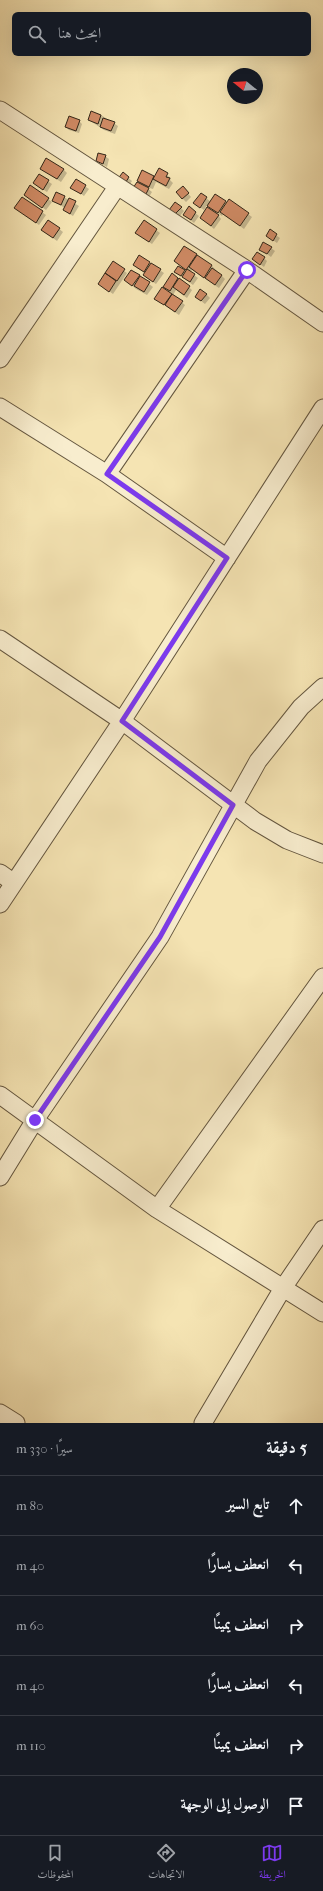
<!DOCTYPE html>
<html lang="ar">
<meta charset="utf-8">
<style>
body{margin:0;font-family:"IM FELL French Canon",Amiri,serif;background:#242831;color:#f1f3f6;direction:rtl}
.compass{position:absolute;left:227px;top:68px;width:36px;height:36px;border-radius:50%;background:#171b24;box-shadow:0 4px 16px #0002;rotate:288deg}
.stop{position:absolute;width:12px;height:12px;margin:-9px;border:3px solid #7c3aed;border-radius:50%;background:#fff}
.stop.end{background:#7c3aed;border-color:#fff;box-shadow:0 1px 4px #0008}
.list{margin:0;padding:0;list-style:none}
h2{display:flex;justify-content:space-between;align-items:center;height:52px;margin:0;padding:0 16px;font-size:17px}
h2 small{font-size:13px;font-weight:400;color:#9ea1a6}
.list li{display:grid;grid-template-columns:26px 1fr auto;gap:12px;align-items:center;box-sizing:border-box;height:60px;padding:0 16px;border-top:1px solid #363941}
.list b{display:block;font-size:15px;white-space:nowrap}
.list em{font-size:13px;font-style:normal;color:#9ea1a6}
.icon{flex:none;width:22px;height:22px;fill:none;stroke:currentColor;stroke-width:2;stroke-linecap:round;stroke-linejoin:round}
.map{position:relative;flex:none;width:323px;height:1423px;overflow:hidden;direction:ltr}
.search{position:absolute;background:#171b24;box-shadow:0 4px 16px #0002;left:12px;right:12px;top:12px;height:44px;display:flex;align-items:center;gap:10px;box-sizing:border-box;padding:0 14px;border-radius:6px;color:#9ea1a6;font-size:15px}
.sheet{height:412px;background:#171b24}
nav{display:flex;justify-content:space-around;align-items:center;box-sizing:border-box;height:56px;border-top:1px solid #363941;background:#171b24;font-size:11px;color:#9ea1a6}
nav a{display:grid;justify-items:center;gap:2px}
nav .on{color:#7c3aed}
.map>svg:first-child{display:block}
.shadow{fill:#0003}
.building{fill:#cf8a64;stroke:#332718}
.lines{fill:none;stroke-linecap:round;stroke-linejoin:round}
.street-casing{stroke:#64563f;stroke-width:19}
.street{stroke:#f8edce;stroke-width:17}
.route{stroke:#7c3aed;stroke-width:5}
</style>
<div class="map">
<svg width="323" height="1423" viewBox="0 0 323 1423">
<rect width="100%" height="100%" fill="#f5e4b3"/>
<filter id="stains"><feTurbulence type="fractalNoise" baseFrequency=".005" numOctaves="4"/><feColorMatrix values="0 0 0 0 .2 0 0 0 0 .09 0 0 0 0 .02 0 0 0 .5 -.17"/></filter>
<radialGradient id="worn" r=".72"><stop offset=".6" stop-color="#630" stop-opacity="0"/><stop offset="1" stop-color="#630" stop-opacity=".3"/></radialGradient>
<!-- shadow -->
<path class="shadow" d="M101,115L118,126L115,134L104,130L89,120Z
M79,121L82,124L79,133L69,130L66,127Z
M105,156L109,159L107,167L97,161Z
M41,169H63L67,173L61,182Z
M159,170L171,178L170,180L173,183L169,189L156,182L153,189L146,187L152,192L149,197L138,191L143,186L138,181L142,171L155,177Z
M123,174L132,181L128,187Z
M39,175L52,184L47,192L38,186Z
M76,180L89,189L84,196L72,187Z
M186,191L191,197L186,202L182,198Z
M57,193L79,206L73,216L68,213L64,210L65,208L53,201Z
M201,194L211,202H225L227,204L229,200L252,217L244,229L223,214L222,216L215,211L221,219L214,229L201,218L214,212L207,205L204,210L198,206Z
M25,195L48,199L52,202L46,210Z
M22,198L46,215L39,225L15,208Z
M181,208L184,211L178,218L170,210Z
M189,208L199,216L194,223L184,215Z
M49,221L63,232L57,241L46,233Z
M156,230L160,233L152,244L140,236Z
M270,231L280,238L277,243L267,236Z
M184,247L212,266L225,279L219,288L192,270L190,272L198,278L193,285L175,272L178,267L186,273L187,270L178,264Z
M271,248L275,251L271,257L260,249Z
M139,256L164,273L156,284L147,278L144,275L145,273L137,268Z
M264,258L267,261L264,267L253,259Z
M113,263L127,273L113,294L99,284Z
M139,276L153,287L147,295L136,289L124,279Z
M178,278L192,290L187,298L176,290L173,295L185,305L179,315L155,299L169,293L164,286Z
M206,294L210,298L205,304L196,297Z"/>
<!-- building -->
<path class="building" d="M91,111L101,115L98,124L88,120Z
M69,116L80,120L76,131L65,127Z
M103,118L115,122L111,131L100,127Z
M98,153L106,155L103,164L96,161Z
M46,158L64,169L57,179L40,169Z
M159,168L168,173L166,177L170,178L166,186L153,179Z
M142,170L154,176L149,187L137,181Z
M123,172L129,177L124,185L117,180Z
M39,174L49,180L43,190L33,183Z
M76,179L86,185L81,194L70,188Z
M137,182L149,188L146,194L133,188Z
M30,185L49,198L42,208L24,195Z
M183,186L189,193L182,199L176,192Z
M56,192L65,196L61,205L52,201Z
M201,193L207,197L200,208L193,203Z
M215,194L226,201L218,213L207,206Z
M22,197L43,211L36,223L14,208Z
M69,198L76,201L70,214L63,210Z
M229,199L249,213L240,226L220,212Z
M175,202L182,207L174,215L169,210Z
M189,206L196,212L191,220L183,215Z
M207,207L219,215L211,226L200,218Z
M48,220L60,228L53,238L41,230Z
M144,220L157,229L149,242L135,233Z
M270,229L277,234L273,241L266,236Z
M263,242L272,247L267,254L259,250Z
M184,246L197,254L186,270L174,261Z
M257,252L265,257L260,265L252,259Z
M139,255L150,262L144,272L133,265Z
M197,255L212,265L204,278L189,267Z
M113,261L125,269L117,281L105,273Z
M151,263L161,269L153,282L143,275Z
M178,266L185,270L181,276L174,272Z
M212,268L222,275L215,285L205,278Z
M187,269L195,274L190,282L182,277Z
M131,270L140,275L132,286L124,280Z
M105,273L116,281L109,292L98,284Z
M172,273L178,278L170,291L163,287Z
M140,276L150,282L144,292L134,286Z
M179,278L190,286L184,295L173,287Z
M162,287L172,294L164,305L154,299Z
M200,289L207,294L201,301L195,297Z
M172,294L183,301L175,312L165,305Z"/>
<g class="lines">
<defs>
<path id="street" d="M0,110L247,270L323,323
M0,359L117,187
M0,407L107,474L227,558
M107,474L247,270
M0,639L122,721L255,821L287,840L323,854
M0,873L14,883
M0,904L122,721L323,408
M0,1095L157,1209L323,1313
M0,1177L35,1120L160,937L258,761L301,707L323,687
M157,1209L323,977
M0,1413L16,1423
M203,1423L283,1288L323,1229"/>
</defs>
<!-- street casing -->
<use href="#street" class="street-casing"/>
<!-- street -->
<use href="#street" class="street"/>
</g>
<g class="lines">
<!-- route -->
<path class="route" d="M35,1120L160,937L233,805L122,721L227,558L107,474L247,270"/>
</g>
<rect width="100%" height="100%" filter="url(#stains)"/>
<rect width="100%" height="100%" fill="url(#worn)"/>
</svg>
<svg class="compass" viewBox="-18 -18 36 36"><path d="M0-13l5 13h-10z" fill="#e53935"/><path d="M0 13l5-13h-10z" fill="#9ea1a6"/></svg>
<div class="stop" style="left:247px;top:270px"></div>
<div class="stop end" style="left:35px;top:1120px"></div>
<div class="search"><svg class="icon" aria-label="search" viewBox="0 0 24 24"><circle cx="10" cy="10" r="6"/><path d="M15 15l6 6"/></svg>ابحث هنا</div>
</div>
<section class="sheet">
<h2>5 دقيقة<small>سيرًا · 330 m</small></h2>
<ul class="list">
<li><svg class="icon" aria-label="ahead" viewBox="0 0 24 24"><path d="M12 20V5M6 11l6-6 6 6"/></svg><div><b>تابع السير</b></div><em>80 m</em></li>
<li><svg class="icon" aria-label="left" viewBox="0 0 24 24"><path d="M17 20v-9H6M10 6l-5 5 5 5"/></svg><div><b>انعطف يسارًا</b></div><em>40 m</em></li>
<li><svg class="icon" aria-label="right" viewBox="0 0 24 24"><path d="M7 20v-9h11M14 6l5 5-5 5"/></svg><div><b>انعطف يمينًا</b></div><em>60 m</em></li>
<li><svg class="icon" aria-label="left" viewBox="0 0 24 24"><path d="M17 20v-9H6M10 6l-5 5 5 5"/></svg><div><b>انعطف يسارًا</b></div><em>40 m</em></li>
<li><svg class="icon" aria-label="right" viewBox="0 0 24 24"><path d="M7 20v-9h11M14 6l5 5-5 5"/></svg><div><b>انعطف يمينًا</b></div><em>110 m</em></li>
<li><svg class="icon" aria-label="arrive" viewBox="0 0 24 24"><path d="M6 21V4h12l-3 4 3 4H6"/></svg><div><b>الوصول إلى الوجهة</b></div></li>
</ul>
</section>
<nav>
<a class="on"><svg class="icon" aria-label="map" viewBox="0 0 24 24"><path d="M3 6l6-2 6 2 6-2v14l-6 2-6-2-6 2zM9 4v14M15 6v14"/></svg>الخريطة</a>
<a><svg class="icon" aria-label="directions" viewBox="0 0 24 24"><path d="M12 3l9 9-9 9-9-9zM9 14v-3h6M13 9l2 2-2 2"/></svg>الاتجاهات</a>
<a><svg class="icon" aria-label="saved" viewBox="0 0 24 24"><path d="M7 4h10v16l-5-4-5 4z"/></svg>المحفوظات</a>
</nav>
